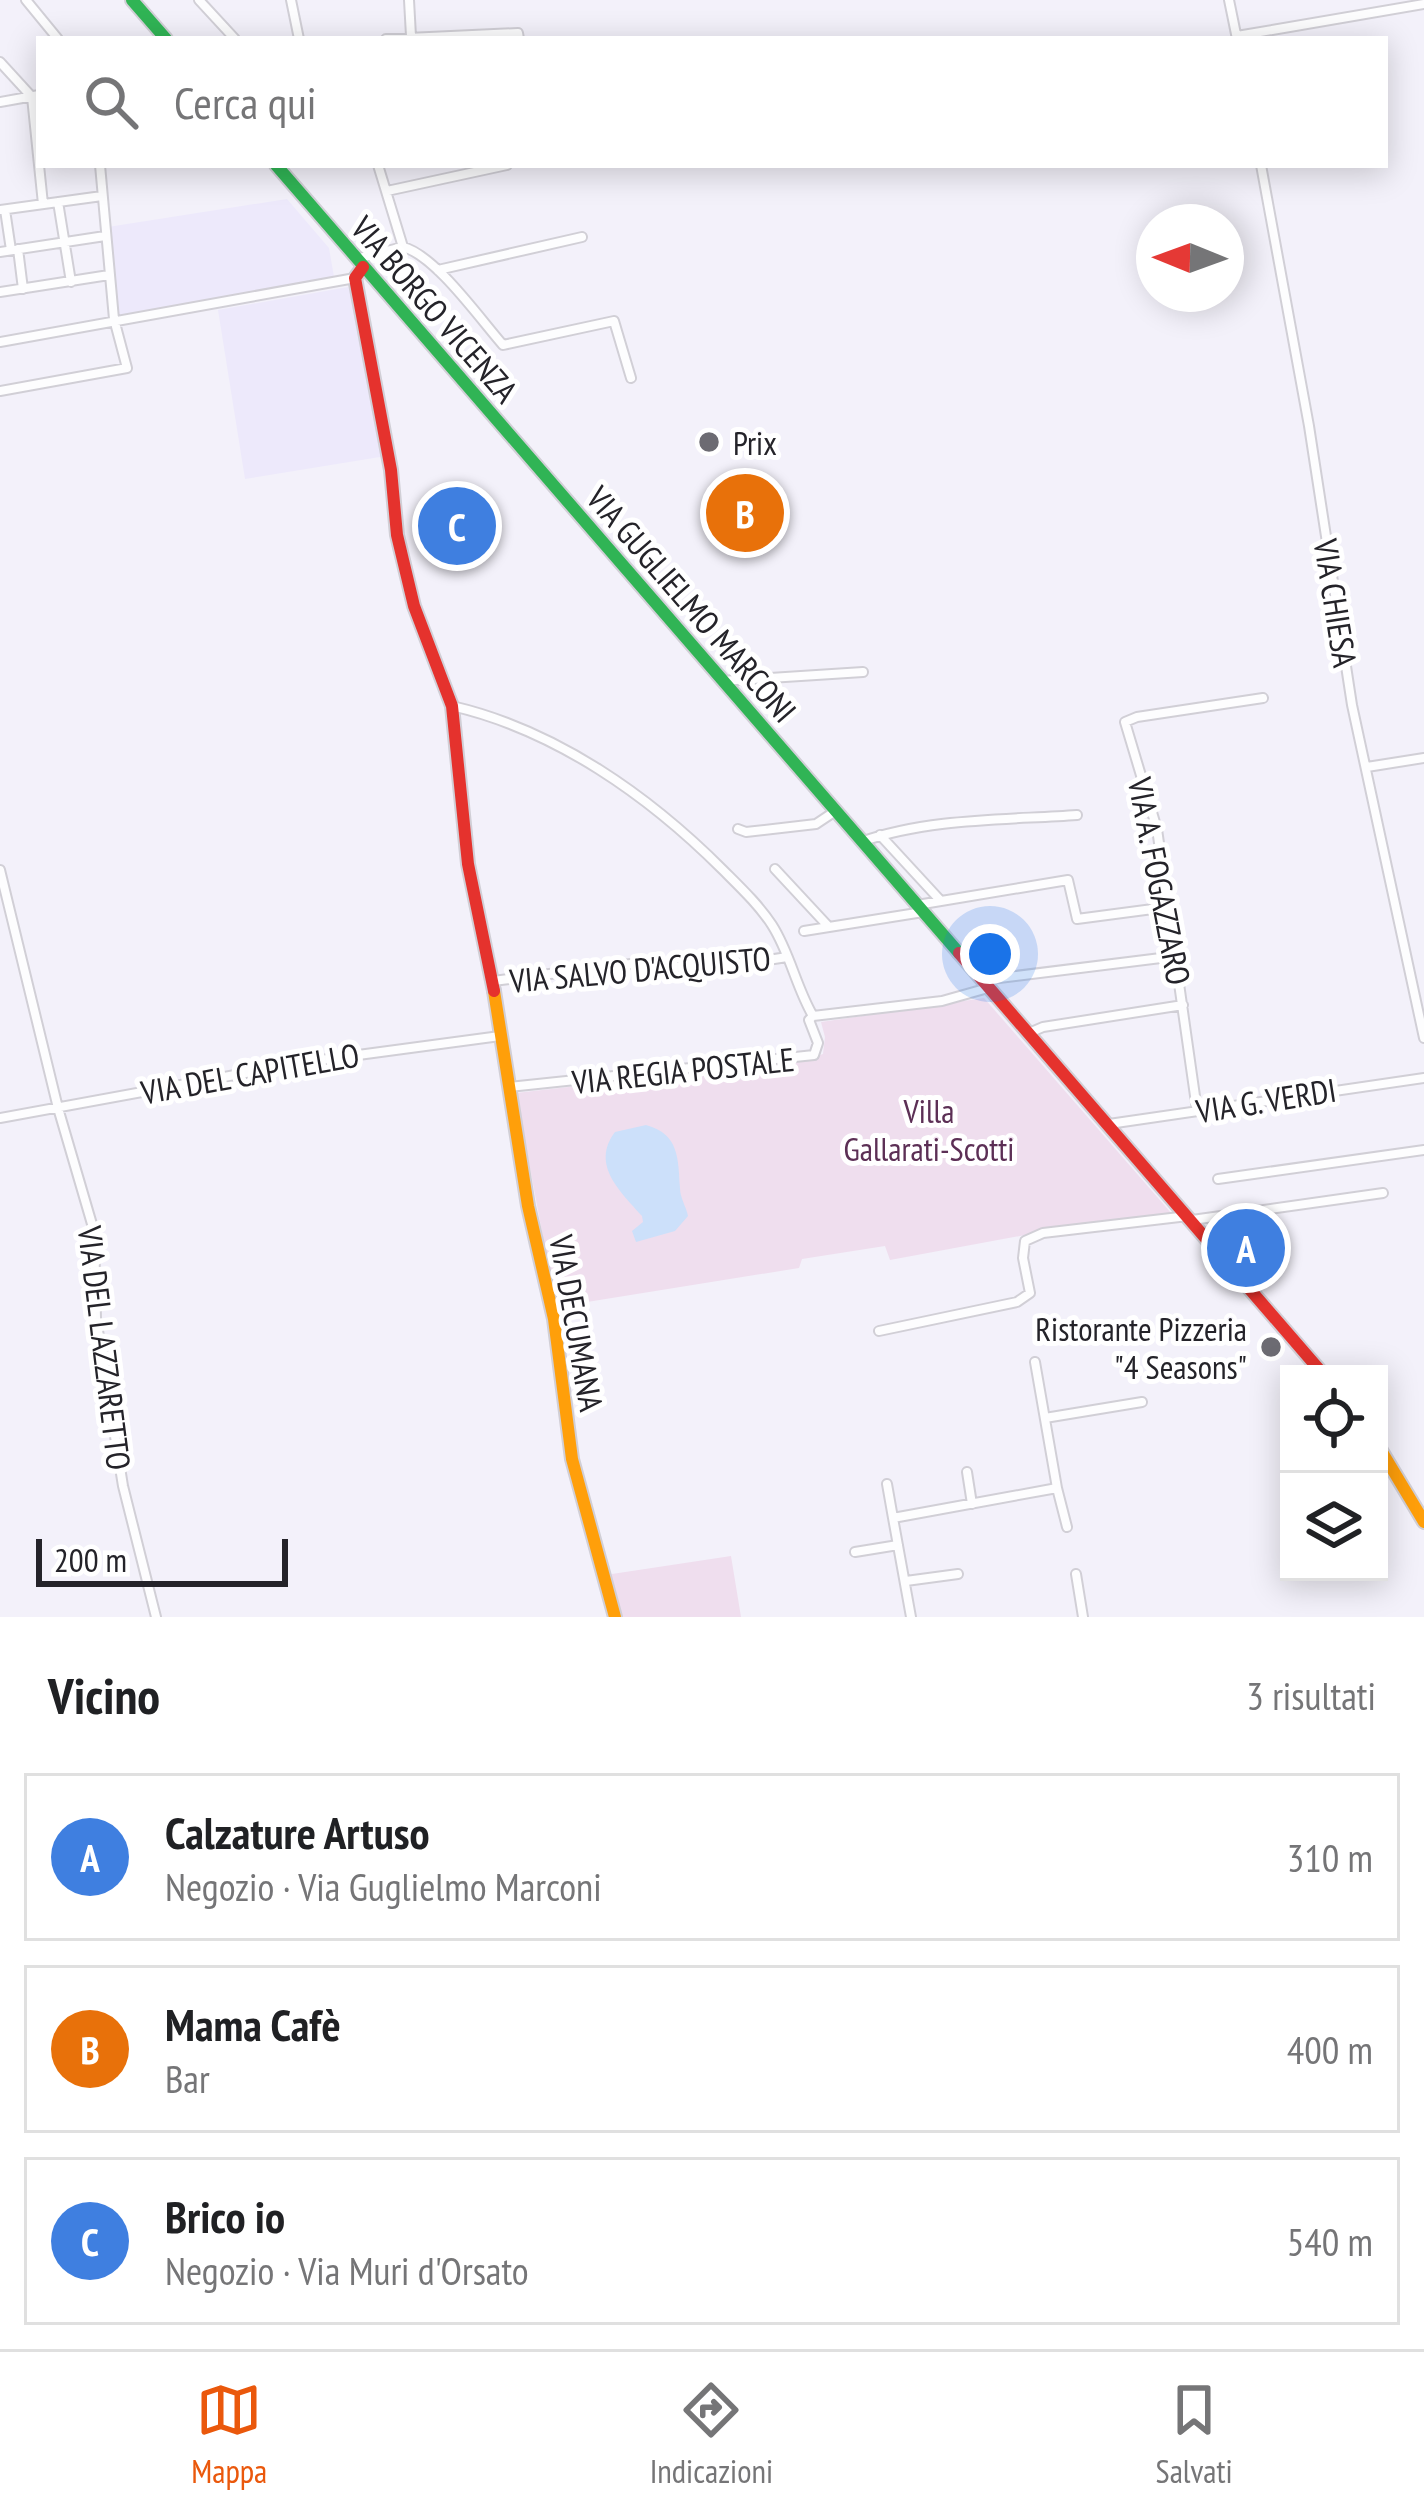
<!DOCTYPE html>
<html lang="it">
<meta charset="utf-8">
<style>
body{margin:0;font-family:"PT Sans Narrow",sans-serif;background:#f2f2f2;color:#202124}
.controls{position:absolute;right:36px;bottom:36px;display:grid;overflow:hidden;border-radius:0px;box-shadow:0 6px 30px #0003}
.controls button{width:108px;height:108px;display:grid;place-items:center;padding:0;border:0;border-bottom:3px solid #e0e0e0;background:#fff;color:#202124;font:60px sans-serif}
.compass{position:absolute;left:1136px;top:204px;width:108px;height:108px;border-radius:50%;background:#fff;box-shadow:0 6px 30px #0003;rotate:271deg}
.scale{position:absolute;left:36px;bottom:30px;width:252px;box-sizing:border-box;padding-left:12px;border:6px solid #242329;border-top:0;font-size:33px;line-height:42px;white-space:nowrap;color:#242329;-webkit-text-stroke:9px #fff;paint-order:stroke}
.you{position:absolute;left:990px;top:954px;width:42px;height:42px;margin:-30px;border:9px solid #fff;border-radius:50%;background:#1a73e8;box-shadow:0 0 0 18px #1a73e833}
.badge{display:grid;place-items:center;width:78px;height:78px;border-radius:50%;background:#ea580c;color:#fff;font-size:39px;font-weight:700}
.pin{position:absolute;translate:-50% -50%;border:6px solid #fff;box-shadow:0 3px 12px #0006}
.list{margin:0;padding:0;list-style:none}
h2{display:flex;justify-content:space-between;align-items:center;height:156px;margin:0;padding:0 48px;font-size:51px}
h2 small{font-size:39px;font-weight:400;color:#757577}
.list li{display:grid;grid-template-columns:78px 1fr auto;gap:36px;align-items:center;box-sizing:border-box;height:168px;margin:0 24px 24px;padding:0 24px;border:3px solid #e0e0e0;border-radius:0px}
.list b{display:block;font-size:45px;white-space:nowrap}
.list p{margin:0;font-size:39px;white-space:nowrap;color:#757577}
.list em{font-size:39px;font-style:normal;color:#757577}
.icon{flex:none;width:66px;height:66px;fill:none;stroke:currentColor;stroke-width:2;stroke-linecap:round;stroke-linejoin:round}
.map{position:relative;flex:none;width:1424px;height:1617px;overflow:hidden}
.search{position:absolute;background:#fff;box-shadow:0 6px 30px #0003;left:36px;right:36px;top:36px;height:132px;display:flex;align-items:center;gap:30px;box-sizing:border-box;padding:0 42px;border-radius:0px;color:#757577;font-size:45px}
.sheet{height:732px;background:#fff}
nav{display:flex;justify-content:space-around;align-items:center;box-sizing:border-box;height:168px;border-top:3px solid #e0e0e0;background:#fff;font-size:33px;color:#757577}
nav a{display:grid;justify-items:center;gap:6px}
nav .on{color:#ea580c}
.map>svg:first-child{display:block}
.built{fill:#ede9fb}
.green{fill:#efdeee}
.water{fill:#cce0fa}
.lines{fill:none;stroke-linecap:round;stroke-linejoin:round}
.street-casing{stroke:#d1cfd6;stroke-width:12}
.fast-casing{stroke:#d1cfd6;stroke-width:16}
.slow-casing{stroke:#d1cfd6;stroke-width:16}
.jam-casing{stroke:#d1cfd6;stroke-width:16}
.street{stroke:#fdfdfe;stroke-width:8}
.fast{stroke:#30b455;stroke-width:12}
.slow{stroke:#ff9f0a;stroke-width:12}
.jam{stroke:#e5322d;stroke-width:12}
.poi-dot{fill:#6c6b72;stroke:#fff;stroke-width:4.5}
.labels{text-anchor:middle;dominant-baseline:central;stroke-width:10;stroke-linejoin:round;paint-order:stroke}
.street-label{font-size:33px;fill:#242329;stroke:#fff}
.poi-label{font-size:33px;fill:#242329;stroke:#fff;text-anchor:start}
.park-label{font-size:33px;fill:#5c2f55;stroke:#fff}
</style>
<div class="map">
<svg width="1424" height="1617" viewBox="0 0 1424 1617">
<rect width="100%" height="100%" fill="#f3f1fa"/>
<!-- built -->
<path class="built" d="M287,199L329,248L334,277L118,316L108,227Z
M348,287L355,293L386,456L245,479L218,310Z"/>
<!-- green -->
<path class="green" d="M984,998L1172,1214L1036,1233L890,1260L885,1246L802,1259L799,1268L556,1307L516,1093L805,1060L823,1054L825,1037L821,1022Z
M731,1556L741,1617H618L607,1579L612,1574Z"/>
<!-- water -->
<path class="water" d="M646,1125C680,1134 678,1160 680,1188C680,1198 686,1206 688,1216L675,1231L636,1242L632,1231L643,1222L642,1216C621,1192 590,1165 615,1132Z"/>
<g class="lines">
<defs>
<path id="street" d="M26,0L58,39
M199,0L235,39
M291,0L299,39
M409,0L411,36
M1229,0L1237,39
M1237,36L1424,4
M386,39L518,33L519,39
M0,62L32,97L43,204
M0,102L39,95
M1261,165L1309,426L1352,705L1424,1038
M387,191L507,165
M58,202L71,282
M0,210L102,196
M5,210L11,250
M403,247C435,255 480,319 503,345L614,321L631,378
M18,249L23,289
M0,252L105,236
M356,259L403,247L378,165
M438,270L582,237
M0,292L109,275
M0,342L355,278
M0,391L127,368L114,319L100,165
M721,681L863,672
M452,706C556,730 649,796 723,870C740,887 759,905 772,925C790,953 796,987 813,1016
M1367,767L1424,758
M738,829L746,832L816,824L834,812
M880,835L939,899
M861,842C928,818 1007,820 1077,815
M775,869L828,926
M0,870L58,1108L94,1231L96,1318L123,1486L156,1617
M917,905L1068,880L1077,919L1168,907
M804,931L923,912
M983,980L1177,956
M493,981L655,961L683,968H717L787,957
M1029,1033L1043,1027L1183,1005
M509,1087L814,1055L818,1043L809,1020L813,1016L942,1001L988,988
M1197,1110L1157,829L1125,722L1137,717L1263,698
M0,1118L306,1062L500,1036
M1109,1124L1424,1078
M1218,1179L1424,1150
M1192,1220L1383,1193
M879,1331L1017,1302L1030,1293L1023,1258L1025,1241L1043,1233L1188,1216
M1045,1418L1142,1402
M967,1472L972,1504
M887,1484L893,1518
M1057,1488L1067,1527
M855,1552L898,1545
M1076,1574L1083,1617
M906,1581L958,1574
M911,1617L893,1518L1057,1488L1035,1362"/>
<path id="fast" d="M132,0L166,39
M276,165L959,953"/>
<path id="slow" d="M494,991L528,1206L554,1319L572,1459L615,1617
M1379,1447L1424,1522"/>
<path id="jam" d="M363,267L355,278L391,470L397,535L414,606L452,706L468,864L494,991
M959,953L1323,1374"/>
</defs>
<!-- street casing -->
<use href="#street" class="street-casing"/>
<!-- fast casing -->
<use href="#fast" class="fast-casing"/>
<!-- slow casing -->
<use href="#slow" class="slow-casing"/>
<!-- jam casing -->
<use href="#jam" class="jam-casing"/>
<!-- street -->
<use href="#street" class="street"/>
<!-- fast -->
<use href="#fast" class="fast"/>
<!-- slow -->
<use href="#slow" class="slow"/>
<!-- jam -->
<use href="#jam" class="jam"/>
</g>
<!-- markers -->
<g class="poi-dot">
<circle cx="709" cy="442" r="12"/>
<circle cx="1271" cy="1347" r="12"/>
</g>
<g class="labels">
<!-- street labels -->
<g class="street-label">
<text transform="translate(435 309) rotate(49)">VIA BORGO VICENZA</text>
<text transform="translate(1336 603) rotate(81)">VIA CHIESA</text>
<text transform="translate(692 604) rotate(49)">VIA GUGLIELMO MARCONI</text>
<text transform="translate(1160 881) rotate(79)">VIA A. FOGAZZARO</text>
<text transform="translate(640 969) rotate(-5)">VIA SALVO D'ACQUISTO</text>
<text transform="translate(683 1070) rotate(-6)">VIA REGIA POSTALE</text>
<text transform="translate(250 1073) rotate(-10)">VIA DEL CAPITELLO</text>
<text transform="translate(1266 1100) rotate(-9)">VIA G. VERDI</text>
<text transform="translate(577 1323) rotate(80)">VIA DECUMANA</text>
<text transform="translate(105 1348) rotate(83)">VIA DEL LAZZARETTO</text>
</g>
<!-- poi labels -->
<g class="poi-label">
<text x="733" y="442">Prix</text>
<text x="1247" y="1328" text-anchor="end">Ristorante Pizzeria<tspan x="1247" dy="38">"4 Seasons"</tspan></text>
</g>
<!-- park labels -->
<g class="park-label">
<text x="929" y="1110">Villa<tspan x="929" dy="38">Gallarati-Scotti</tspan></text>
</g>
</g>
</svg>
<div class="controls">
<button><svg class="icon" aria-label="locate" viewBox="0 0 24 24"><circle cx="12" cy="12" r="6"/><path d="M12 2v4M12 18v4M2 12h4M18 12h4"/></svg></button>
<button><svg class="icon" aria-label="layers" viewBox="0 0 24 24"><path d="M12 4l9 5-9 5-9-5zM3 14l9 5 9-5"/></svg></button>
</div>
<svg class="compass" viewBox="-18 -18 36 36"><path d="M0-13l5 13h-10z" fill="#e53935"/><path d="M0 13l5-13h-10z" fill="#757577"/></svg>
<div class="scale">200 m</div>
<div class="you"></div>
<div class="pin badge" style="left:1246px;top:1248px;background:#3f7fe0">A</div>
<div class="pin badge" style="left:745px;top:513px;background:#e8710a">B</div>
<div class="pin badge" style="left:457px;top:526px;background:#3f7fe0">C</div>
<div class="search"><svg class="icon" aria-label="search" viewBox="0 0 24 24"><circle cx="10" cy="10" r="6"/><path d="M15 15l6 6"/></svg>Cerca qui</div>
</div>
<section class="sheet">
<h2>Vicino<small>3 risultati</small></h2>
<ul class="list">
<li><span class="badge" style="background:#3f7fe0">A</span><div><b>Calzature Artuso</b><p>Negozio · Via Guglielmo Marconi</p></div><em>310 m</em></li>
<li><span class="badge" style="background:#e8710a">B</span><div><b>Mama Cafè</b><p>Bar</p></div><em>400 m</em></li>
<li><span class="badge" style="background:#3f7fe0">C</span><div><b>Brico io</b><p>Negozio · Via Muri d'Orsato</p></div><em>540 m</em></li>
</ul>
</section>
<nav>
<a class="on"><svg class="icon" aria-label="map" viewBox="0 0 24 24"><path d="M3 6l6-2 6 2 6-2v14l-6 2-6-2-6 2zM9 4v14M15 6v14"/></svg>Mappa</a>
<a><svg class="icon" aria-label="directions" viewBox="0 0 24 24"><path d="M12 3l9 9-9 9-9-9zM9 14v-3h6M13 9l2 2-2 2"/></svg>Indicazioni</a>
<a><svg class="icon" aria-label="saved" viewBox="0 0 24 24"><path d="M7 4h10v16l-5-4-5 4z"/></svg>Salvati</a>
</nav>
